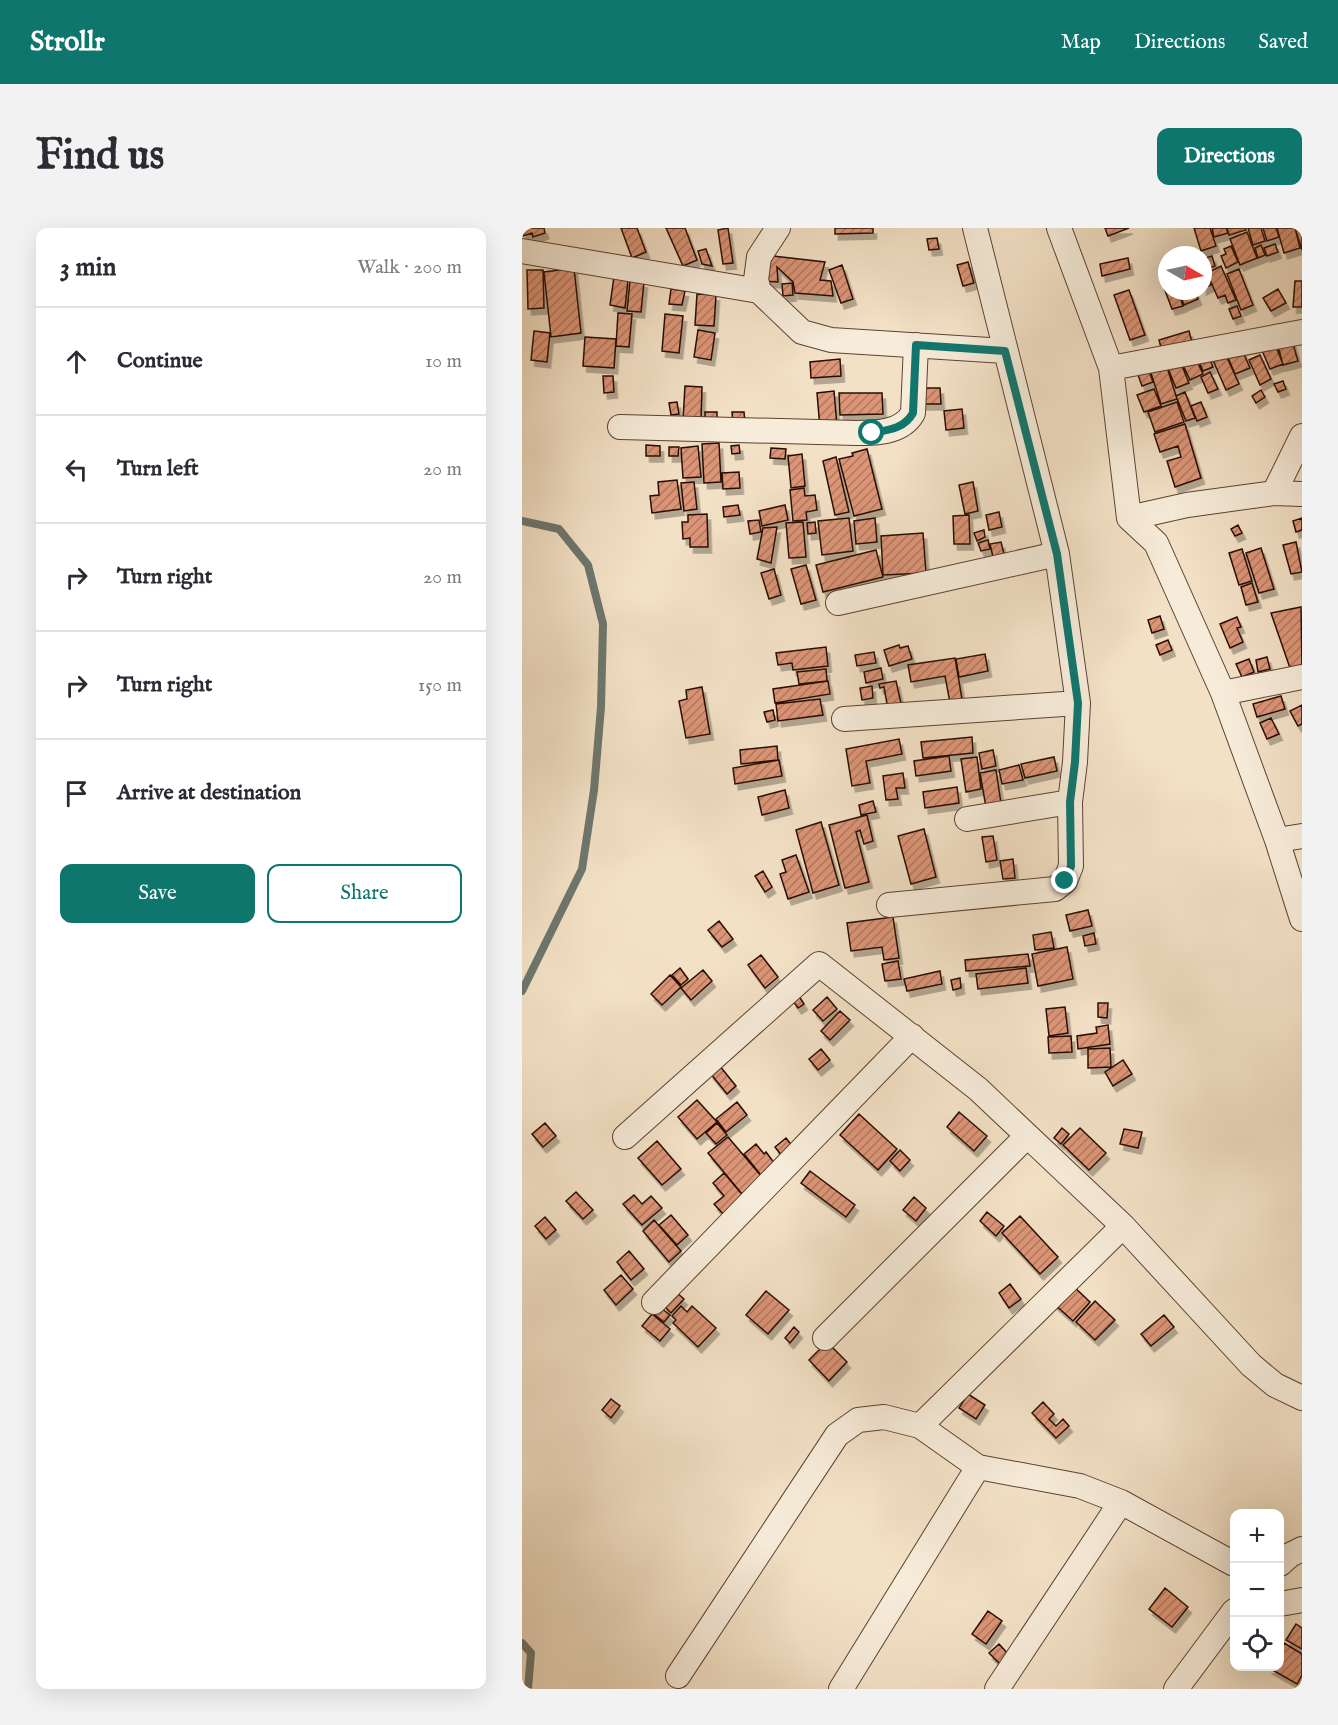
<!DOCTYPE html>
<meta charset="utf-8">
<style>
body{margin:0;font-family:"IM FELL English",serif;background:#f2f2f3;color:#2b2b33}
.controls{position:absolute;right:18px;bottom:18px;display:grid;overflow:hidden;border-radius:12px;box-shadow:0 6px 24px #0002}
.controls button{width:54px;height:54px;display:grid;place-items:center;padding:0;border:0;border-bottom:2px solid #e1e1e2;background:#fff;color:#2b2b33;font:30px sans-serif}
.compass{position:absolute;left:636px;top:18px;width:54px;height:54px;border-radius:50%;background:#fff;box-shadow:0 6px 24px #0002;rotate:99deg}
.stop{position:absolute;width:18px;height:18px;margin:-14px;border:4px solid #0f766e;border-radius:50%;background:#fff}
.stop.end{background:#0f766e;border-color:#fff;box-shadow:0 2px 6px #0008}
.list{margin:0;padding:0;list-style:none}
h2{display:flex;justify-content:space-between;align-items:center;height:78px;margin:0;padding:0 24px;font-size:26px}
h2 small{font-size:20px;font-weight:400;color:#7c7c81}
.list li{display:grid;grid-template-columns:39px 1fr auto;gap:18px;align-items:center;box-sizing:border-box;height:108px;padding:0 24px;border-top:2px solid #e1e1e2}
.list b{display:block;font-size:22px;white-space:nowrap}
.list em{font-size:20px;font-style:normal;color:#7c7c81}
.actions{display:flex;gap:12px;padding:18px 24px}
.actions a{flex:1;padding:14px 0;border:2px solid #0f766e;border-radius:12px;text-align:center;font-size:21px;color:#0f766e}
.actions .main{background:#0f766e;color:#fff}
.icon{flex:none;width:33px;height:33px;fill:none;stroke:currentColor;stroke-width:2;stroke-linecap:round;stroke-linejoin:round}
.map{position:relative;flex:none;width:780px;height:1461px;overflow:hidden;border-radius:12px}
header{display:flex;align-items:center;gap:36px;box-sizing:border-box;height:84px;padding:0 30px;background:#0f766e;color:#fff}
header strong{font-size:28px}
nav{display:flex;gap:33px;margin-inline-start:auto;font-size:21px}
.intro{display:flex;align-items:center;justify-content:space-between;box-sizing:border-box;height:144px;padding:0 36px}
h1{margin:0;font-size:42px}
.button{padding:15px 27px;border-radius:12px;background:#0f766e;color:#fff;font-size:21px;font-weight:700}
main{display:flex;gap:36px;padding:0 36px}
aside{flex:1;background:#fff;border-radius:12px;box-shadow:0 6px 24px #0002}
.map>svg:first-child{display:block}
.lines{fill:none;stroke-linecap:round;stroke-linejoin:round}
.stream{stroke:#6d776e;stroke-width:8}
.building{fill:url(#building-hatch);stroke:#290d00;stroke-width:1.5;filter:url(#shadow)}
.street-casing{stroke:#5c4232;stroke-width:26}
.street{stroke:#f7ecda;stroke-width:24}
.route{stroke:#0f766e;stroke-width:8}
</style>
<header>
<strong>Strollr</strong>
<nav><a>Map</a><a>Directions</a><a>Saved</a></nav>
</header>
<div class="intro"><h1>Find us</h1><a class="button">Directions</a></div>
<main>
<aside>
<h2>3 min<small>Walk · 200 m</small></h2>
<ul class="list">
<li><svg class="icon" aria-label="ahead" viewBox="0 0 24 24"><path d="M12 20V5M6 11l6-6 6 6"/></svg><div><b>Continue</b></div><em>10 m</em></li>
<li><svg class="icon" aria-label="left" viewBox="0 0 24 24"><path d="M17 20v-9H6M10 6l-5 5 5 5"/></svg><div><b>Turn left</b></div><em>20 m</em></li>
<li><svg class="icon" aria-label="right" viewBox="0 0 24 24"><path d="M7 20v-9h11M14 6l5 5-5 5"/></svg><div><b>Turn right</b></div><em>20 m</em></li>
<li><svg class="icon" aria-label="right" viewBox="0 0 24 24"><path d="M7 20v-9h11M14 6l5 5-5 5"/></svg><div><b>Turn right</b></div><em>150 m</em></li>
<li><svg class="icon" aria-label="arrive" viewBox="0 0 24 24"><path d="M6 21V4h12l-3 4 3 4H6"/></svg><div><b>Arrive at destination</b></div></li>
</ul>
<div class="actions"><a class="main">Save</a><a>Share</a></div>
</aside>
<div class="map">
<svg width="780" height="1461" viewBox="0 0 780 1461">
<defs>
<pattern id="building-hatch" width="6" height="6" patternUnits="userSpaceOnUse" patternTransform="scale(1.5)"><rect width="6" height="6" fill="#dc9577"/><path d="M-1 1l2-2M0 6l6-6M5 7l2-2" fill="none" stroke="#b2785f"/></pattern>
<filter id="shadow"><feDropShadow dx="3.5" dy="6" stdDeviation="0" flood-color="#0004"/></filter>
</defs>
<rect width="100%" height="100%" fill="#f3e1c6"/>
<filter id="stains"><feTurbulence type="fractalNoise" baseFrequency=".00333" numOctaves="4"/><feColorMatrix values="0 0 0 0 .2 0 0 0 0 .09 0 0 0 0 .02 0 0 0 .5 -.17"/></filter>
<radialGradient id="worn" r=".72"><stop offset=".6" stop-color="#630" stop-opacity="0"/><stop offset="1" stop-color="#630" stop-opacity=".3"/></radialGradient>
<g class="lines">
<!-- stream -->
<path class="stream" d="M0,293L37,301L66,337L81,396L79,479L72,562L60,641L0,763
M0,1415L9,1425L6,1461"/>
</g>
<!-- building -->
<path class="building" d="M0,0H22L23,5L11,9L10,5L1,8Z
M99,0H115L124,24L110,30Z
M144,0H163L175,32L161,38Z
M206,0L211,35L201,36L196,2Z
M313,0H351V5L313,6Z
M583,0H607L586,8Z
M672,0H688L694,18L679,23Z
M690,0H704L706,5L692,9Z
M705,0H724V2L707,7Z
M726,0H739L743,13L731,17Z
M741,0H754L757,9L745,13Z
M755,0H773L778,20L762,25Z
M773,0H780V22Z
M725,4L735,30L718,37L708,11Z
M415,10L417,21L407,22L405,11Z
M753,16L756,24L745,28L742,20Z
M739,17L743,27L736,30L733,20Z
M709,18L716,34L704,40L699,28L704,26L702,21Z
M184,21L190,38L180,36L176,23Z
M242,27L303,34L298,52L309,53L311,68L273,65L271,54L255,39L256,54L241,53Z
M690,28L693,38L684,41L681,31Z
M606,30L608,41L580,48L578,36Z
M446,34L452,55L441,58L435,37Z
M320,37L331,71L319,75L307,42Z
M699,38L714,72L706,75L703,67L696,70L685,45Z
M52,40L59,105L29,109L22,44Z
M681,40L689,57L681,61Z
M717,41L731,77L719,82L705,46Z
M5,42H21L22,80L6,81Z
M92,49L106,52L103,80L88,77Z
M645,50V63H656L661,78L650,81L639,52Z
M108,53L122,54L119,84L105,83Z
M773,53H780V79H771Z
M270,55L271,67L261,68L260,56Z
M149,61L163,63L160,77L147,76Z
M756,61L764,75L749,83L741,70Z
M607,62L623,107L608,112L592,67Z
M657,63H673L676,71L662,77Z
M175,66L194,67L192,98L173,97Z
M715,78L719,88L711,91L707,81Z
M96,85L110,86L107,119L94,118Z
M143,86L161,88L157,125L140,123Z
M176,102L193,105L189,132L172,129Z
M12,103L28,105L25,134L9,132Z
M667,103L671,118L641,127L637,112Z
M63,109L94,111L92,140L61,138Z
M769,109L776,133L761,137L755,114Z
M752,114L761,136L748,141L739,120Z
M719,119L728,140L713,146L704,125Z
M703,125L717,156L704,162L690,130Z
M686,127L691,139L681,143L676,131Z
M738,127L749,151L738,157L727,132Z
M673,129L681,146L668,152L660,135Z
M318,131L319,148L289,150L288,134Z
M658,133L667,155L654,160L645,138Z
M644,136L655,171L639,176L628,142Z
M626,140L631,154L620,158L615,144Z
M688,144L696,161L686,165L679,149Z
M81,148H91L92,164L82,165Z
M761,153L764,161L756,164L752,156Z
M163,158L180,159L179,193L161,192Z
M396,160H418L419,176H396Z
M632,161L639,178L622,184L615,167Z
M739,162L743,169L734,175L730,168Z
M312,163L315,198L298,200L295,165Z
M663,164L673,190L664,193L654,168Z
M317,165H360L361,186L318,187Z
M155,174L157,186L149,187L147,175Z
M655,174L662,194L633,204L626,184Z
M679,174L685,189L675,193L669,178Z
M440,181L442,200L424,202L422,183Z
M183,184H195V196L183,195Z
M210,184H222L223,195H211Z
M663,196L679,250L653,259L645,233L659,229L656,218L638,224L632,206Z
M197,215L199,254L182,255L180,216Z
M124,217L138,218V228H124Z
M217,217L218,225L210,226L209,218Z
M176,218L179,249L161,250L159,220Z
M147,219H157L156,228H147Z
M249,220L264,221L263,231L248,230Z
M345,221L360,281L332,288L317,231L331,228L330,225Z
M280,226L283,258L269,260L266,228Z
M314,229L327,284L313,287L301,233Z
M217,244L218,260L201,261L200,245Z
M155,252L159,281L130,285L128,268L137,267L136,254Z
M172,254L175,281L162,283L159,255Z
M451,254L456,283L443,286L437,257Z
M282,260L283,268L293,267L295,282L284,284L285,292L271,293L268,262Z
M216,277L218,287L202,289L201,279Z
M263,277L266,292L240,298L237,283Z
M477,284L480,299L467,302L464,287Z
M185,286L186,319H168V310L161,311L160,294H166V287Z
M447,287L448,316H432L431,288Z
M327,290L331,323L300,327L296,293Z
M353,290L355,314L334,316L332,293Z
M780,290V302L774,304L771,293Z
M237,292L239,304L228,306L226,293Z
M281,294L284,329L267,330L264,295Z
M293,294L294,305L286,306L285,295Z
M716,297L720,305L713,308L709,301Z
M255,299L249,335L235,331L241,300Z
M462,302L463,309L455,313L452,305Z
M401,305L404,345L361,347L359,308Z
M466,312L468,321L459,323L456,315Z
M479,314L482,326L471,329L468,316Z
M774,314L780,344L769,346L761,317Z
M739,320L752,361L737,365L724,325Z
M720,321L730,353L717,357L707,325Z
M354,322L361,349L301,364L294,337Z
M284,337L294,372L279,376L269,341Z
M252,341L259,367L247,371L239,345Z
M730,355L736,374L724,377L719,359Z
M779,379L780,441L769,443L749,385Z
M638,388L642,401L630,405L626,392Z
M715,389L719,399L715,400L721,414L708,420L698,396Z
M646,412L650,422L638,427L634,417Z
M377,417L378,420L386,418L390,431L367,438L362,422Z
M304,419L306,438L271,442L270,435L256,437L254,425Z
M352,424L354,435L335,438L333,427Z
M463,426L466,443L437,449L434,431Z
M745,429L748,441L736,444L734,432Z
M433,430L441,477L429,480L423,448L389,454L386,437Z
M727,431L732,444L720,449L714,436Z
M359,440L361,451L344,455L342,444Z
M304,441L305,453L277,456L275,444Z
M306,453L308,466L253,475L251,461Z
M374,453L381,484L367,487L362,459L358,460L357,456Z
M350,458L351,470L340,472L338,460Z
M180,459L188,506L164,510L157,473L165,471L164,462Z
M759,468L763,481L735,489L731,476Z
M298,471L301,487L256,493L254,476Z
M780,477V496L776,498L768,483Z
M251,482L253,492L245,494L242,484Z
M749,490L757,506L745,511L738,495Z
M450,509L451,525L401,530L399,514Z
M377,511L380,526L344,533L348,555L330,558L324,521Z
M255,518L256,532L219,536L218,522Z
M471,522L474,538L460,541L457,525Z
M427,528L429,543L394,548L392,533Z
M455,529L459,561L444,564L439,531Z
M532,529L535,543L503,550L499,536Z
M257,532L260,548L213,556L211,540Z
M497,537L501,552L480,556L477,542Z
M474,542L480,582L465,585L458,545Z
M381,545L383,560H374L376,571L364,572L361,548Z
M435,559L437,575L403,580L401,564Z
M263,562L267,580L240,587L236,569Z
M351,573L354,584L339,587L337,577Z
M345,587L351,613L342,616L338,602L334,604L347,654L323,660L307,597Z
M299,594L317,657L291,665L274,602Z
M402,601L414,649L389,656L376,608Z
M471,608L475,632L464,634L460,609Z
M274,627L287,664L266,671L258,646L264,644L260,632Z
M491,631L493,650L481,651L478,633Z
M241,643L250,659L243,664L233,648Z
M566,682L570,698L548,703L544,687Z
M371,689L377,730L362,732L360,719L329,723L325,695Z
M197,693L211,711L200,719L186,702Z
M529,704L532,720L513,722L511,707Z
M572,705L574,716L563,718L561,708Z
M545,719L551,751L516,758L510,726Z
M506,726L508,738L444,743L443,732Z
M239,727L256,749L243,760L226,737Z
M376,733L379,751L363,753L360,736Z
M158,740L166,751L159,757L150,747Z
M504,740L506,755L456,761L454,746Z
M181,742L190,753L169,772L159,760Z
M418,743L420,756L385,763L382,751Z
M148,747L159,759L140,777L129,766Z
M438,750L439,760L431,762L429,752Z
M277,768L282,776L276,780L271,773Z
M305,769L315,781L301,793L291,782Z
M576,775H586L585,790L576,789Z
M543,779L546,805L527,808L524,781Z
M318,783L328,792L308,812L299,803Z
M586,797L588,816L556,821L555,808L575,805L574,799Z
M549,808L550,824L527,825L526,809Z
M588,820L589,839L566,840V821Z
M299,821L308,832L296,842L287,831Z
M601,832L610,846L591,858L583,844Z
M197,837L214,858L205,866L188,845Z
M175,872L195,894L175,911L156,889Z
M215,874L225,887L204,904L194,891Z
M437,884L465,908L452,923L425,899Z
M337,886L375,921L356,942L318,907Z
M23,895L34,908L21,919L10,906Z
M195,895L205,907L194,916L184,905Z
M540,900L547,906L539,916L532,910Z
M558,900L584,925L567,942L541,917Z
M602,901L620,904L616,920L598,916Z
M206,909L240,949L220,966L186,925Z
M264,910L274,923L263,932L253,919Z
M135,913L159,941L140,957L116,930Z
M234,916L242,926L244,924L256,940L242,951L222,926Z
M378,922L388,932L378,943L368,933Z
M288,943L333,977L324,989L279,955Z
M202,945L223,970L202,987L192,976L202,968L191,955Z
M54,964L71,982L61,991L44,973Z
M112,967L120,976L129,968L140,980L120,997L101,976Z
M392,969L404,980L394,993L381,982Z
M465,984L482,998L474,1008L458,993Z
M149,987L166,1007L155,1017L137,997Z
M498,988L536,1029L518,1046L480,1005Z
M23,989L34,1002L24,1011L13,998Z
M132,992L159,1023L147,1034L121,1003Z
M107,1023L122,1041L109,1052L95,1034Z
M99,1047L111,1061L94,1077L82,1062Z
M548,1055L568,1074L551,1093L530,1074Z
M488,1056L499,1071L487,1080L477,1065Z
M244,1063L267,1082L246,1106L224,1087Z
M154,1064L162,1071L149,1085L141,1077Z
M573,1073L593,1092L573,1112L554,1094Z
M159,1078L165,1084L170,1078L194,1100L176,1119L151,1095L154,1092L150,1088Z
M139,1080L148,1087L142,1094L133,1087Z
M130,1086L148,1101L138,1113L120,1098Z
M642,1087L652,1099L629,1118L619,1106Z
M272,1099L277,1104L268,1115L263,1110Z
M305,1114L325,1134L307,1153L287,1132Z
M446,1166L463,1177L454,1191L437,1180Z
M89,1171L98,1178L89,1190L80,1182Z
M521,1174L532,1186L527,1191L534,1198L541,1191L547,1198L534,1210L510,1185Z
M643,1360L666,1379L650,1399L627,1381Z
M466,1383L480,1393L464,1416L450,1406Z
M774,1396L780,1400V1421L764,1412Z
M762,1415L780,1426V1447L775,1456L747,1440L758,1438V1422Z
M477,1416L488,1428L479,1437L467,1425Z"/>
<g class="lines">
<defs>
<path id="street" d="M256,0L237,29L234,52L237,63L280,104L309,112L483,123
M537,0L589,140L607,290L634,315L701,465L755,612L780,691
M0,23L237,63
M589,140L780,104
M98,199L334,205C354,205 380,205 391,185L394,117
M752,265L780,266
M607,290L665,277L752,265L780,208
M316,375L535,326
M701,465L780,449
M322,491L556,475
M445,591L548,574
M755,612L780,608
M367,677L533,661L543,653L549,638L548,574L553,534L556,475L535,326L453,0
M103,909L297,736L456,861L601,998L729,1137L753,1157L780,1170
M132,1074L390,808
M303,1110L505,908
M398,1198L601,998
M758,1336L768,1327L780,1321
M758,1376L780,1372
M156,1448L315,1207L336,1192L362,1189L398,1198L456,1239L558,1258L599,1274L712,1336
M319,1461L456,1239
M475,1461L599,1274
M654,1461L712,1383"/>
</defs>
<!-- street casing -->
<use href="#street" class="street-casing"/>
<!-- street -->
<use href="#street" class="street"/>
</g>
<g class="lines">
<!-- route -->
<path class="route" d="M350,205C366,202 382,201 391,185L394,117L483,123L535,326L556,475L553,534L548,574L549,638L543,653"/>
</g>
<rect width="100%" height="100%" filter="url(#stains)"/>
<rect width="100%" height="100%" fill="url(#worn)"/>
</svg>
<div class="controls">
<button>+</button>
<button>−</button>
<button><svg class="icon" aria-label="locate" viewBox="0 0 24 24"><circle cx="12" cy="12" r="6"/><path d="M12 2v4M12 18v4M2 12h4M18 12h4"/></svg></button>
</div>
<svg class="compass" viewBox="-18 -18 36 36"><path d="M0-13l5 13h-10z" fill="#e53935"/><path d="M0 13l5-13h-10z" fill="#7c7c81"/></svg>
<div class="stop" style="left:350px;top:205px"></div>
<div class="stop end" style="left:543px;top:653px"></div>
</div>
</main>
